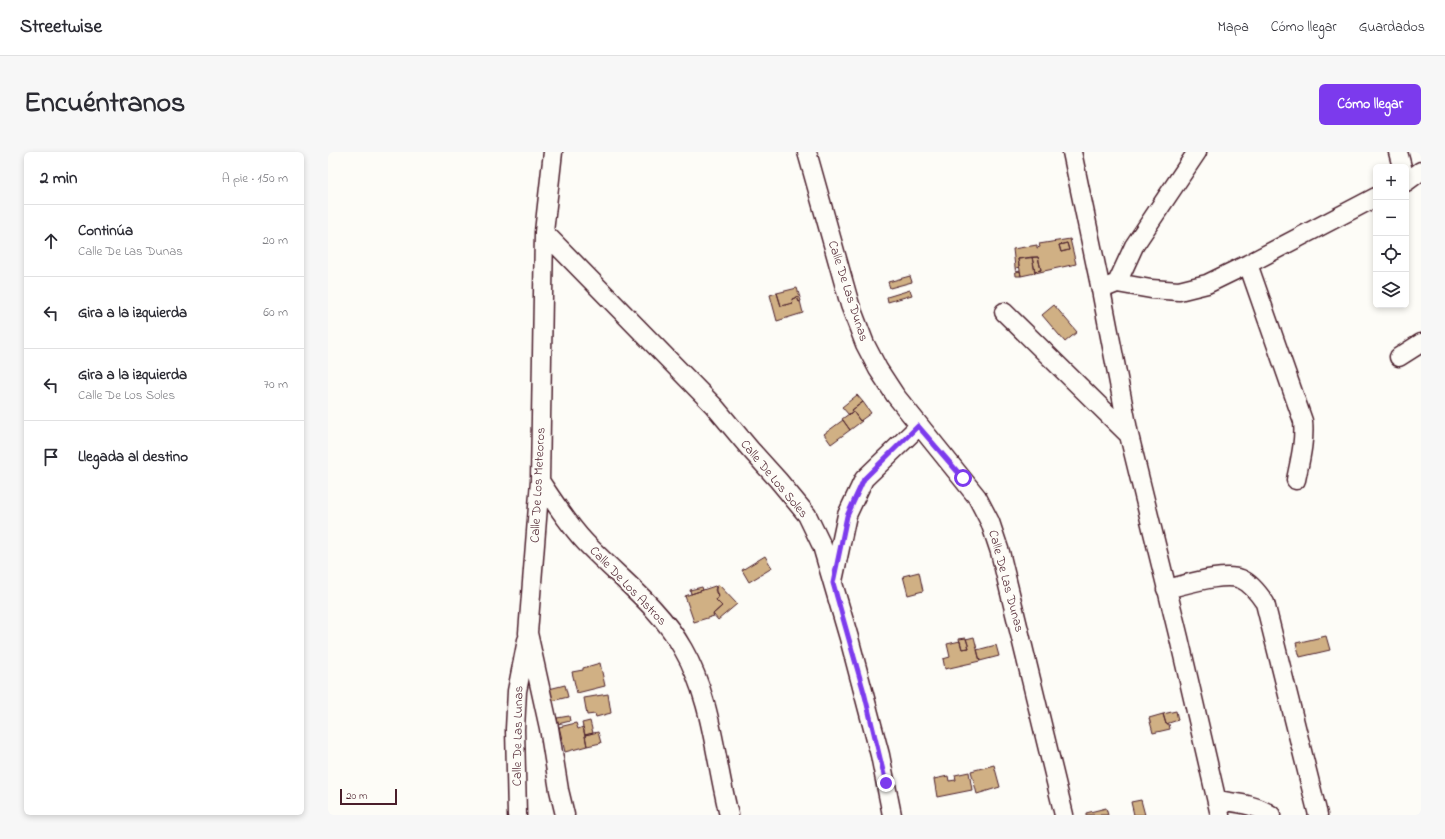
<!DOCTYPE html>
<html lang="es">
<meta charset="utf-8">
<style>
body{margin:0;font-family:"Indie Flower",sans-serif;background:#f7f7f7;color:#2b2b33}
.controls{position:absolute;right:12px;top:12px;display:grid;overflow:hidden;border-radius:6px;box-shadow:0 2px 6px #0003}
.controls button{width:36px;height:36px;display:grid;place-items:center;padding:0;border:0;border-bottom:1px solid #e1e1e2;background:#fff;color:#2b2b33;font:20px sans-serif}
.scale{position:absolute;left:12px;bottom:10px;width:57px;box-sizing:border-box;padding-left:4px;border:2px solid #4a1f2b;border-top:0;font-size:11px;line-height:14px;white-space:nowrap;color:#4a1f2b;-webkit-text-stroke:3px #fdfcf7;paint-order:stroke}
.stop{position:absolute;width:12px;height:12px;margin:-9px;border:3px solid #7c3aed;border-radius:50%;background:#fff}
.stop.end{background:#7c3aed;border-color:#fff;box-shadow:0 1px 4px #0008}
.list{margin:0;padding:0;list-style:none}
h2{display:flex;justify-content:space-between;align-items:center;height:52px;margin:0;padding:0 16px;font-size:17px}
h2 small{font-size:13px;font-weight:400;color:#7c7c81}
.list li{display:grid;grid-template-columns:26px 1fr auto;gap:12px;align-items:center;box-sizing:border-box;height:72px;padding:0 16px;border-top:1px solid #e1e1e2}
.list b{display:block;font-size:15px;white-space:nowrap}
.list p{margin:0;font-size:13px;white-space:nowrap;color:#7c7c81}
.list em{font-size:13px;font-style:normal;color:#7c7c81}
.icon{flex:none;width:22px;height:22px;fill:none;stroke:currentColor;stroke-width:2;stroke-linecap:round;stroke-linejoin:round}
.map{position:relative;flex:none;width:1093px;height:663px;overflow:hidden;border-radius:6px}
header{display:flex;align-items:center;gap:24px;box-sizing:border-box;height:56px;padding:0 20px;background:#fff;border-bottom:1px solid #e1e1e2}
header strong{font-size:19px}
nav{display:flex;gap:22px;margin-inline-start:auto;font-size:14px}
.intro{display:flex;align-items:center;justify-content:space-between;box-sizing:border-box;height:96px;padding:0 24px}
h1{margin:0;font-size:28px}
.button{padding:10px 18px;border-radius:6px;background:#7c3aed;color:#fff;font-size:14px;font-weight:700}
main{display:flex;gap:24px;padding:0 24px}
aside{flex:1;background:#fff;border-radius:6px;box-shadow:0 2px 6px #0003}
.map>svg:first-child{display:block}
.building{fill:#d0b084;stroke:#4a1f2b;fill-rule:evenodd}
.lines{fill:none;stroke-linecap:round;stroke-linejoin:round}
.minor-casing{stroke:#4a1f2b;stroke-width:21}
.minor{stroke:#fdfcf7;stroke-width:18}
.route{stroke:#7c3aed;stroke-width:5}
.labels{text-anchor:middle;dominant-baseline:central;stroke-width:4;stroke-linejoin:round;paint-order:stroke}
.street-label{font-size:13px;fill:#4a1f2b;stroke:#fdfcf7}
</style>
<header>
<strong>Streetwise</strong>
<nav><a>Mapa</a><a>Cómo llegar</a><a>Guardados</a></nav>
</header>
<div class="intro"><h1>Encuéntranos</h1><a class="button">Cómo llegar</a></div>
<main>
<aside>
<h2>2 min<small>A pie · 150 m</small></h2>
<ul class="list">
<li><svg class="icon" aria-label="ahead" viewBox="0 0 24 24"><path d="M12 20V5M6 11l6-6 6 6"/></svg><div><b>Continúa</b><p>Calle De Las Dunas</p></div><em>20 m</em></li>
<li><svg class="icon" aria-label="left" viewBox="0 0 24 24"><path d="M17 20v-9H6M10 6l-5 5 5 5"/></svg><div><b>Gira a la izquierda</b></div><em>60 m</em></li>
<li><svg class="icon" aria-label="left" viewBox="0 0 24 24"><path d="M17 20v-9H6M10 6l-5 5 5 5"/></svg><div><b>Gira a la izquierda</b><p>Calle De Los Soles</p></div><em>70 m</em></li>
<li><svg class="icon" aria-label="arrive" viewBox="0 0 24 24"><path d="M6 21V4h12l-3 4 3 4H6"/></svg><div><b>Llegada al destino</b></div></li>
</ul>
</aside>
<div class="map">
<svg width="1093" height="663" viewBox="0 0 1093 663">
<rect width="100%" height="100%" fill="#fdfcf7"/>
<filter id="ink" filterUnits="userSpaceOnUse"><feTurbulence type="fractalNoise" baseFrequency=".025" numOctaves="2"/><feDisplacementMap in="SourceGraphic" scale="8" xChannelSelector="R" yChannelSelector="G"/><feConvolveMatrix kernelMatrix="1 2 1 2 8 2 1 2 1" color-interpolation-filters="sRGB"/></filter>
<g filter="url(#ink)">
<!-- building -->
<path class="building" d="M742,87L748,112L707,121V119L713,118L710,105L690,107L691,115L688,116V120L692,119L693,124H688L685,97L709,93V96L712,95L711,92ZM739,91L741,98L733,100L731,93Z
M739,91L741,98L733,100L731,93Z
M704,105H710L713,118L707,119Z
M704,105L707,121L693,124L690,107Z
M582,124L584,130L562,136L560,130Z
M469,136L473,149L471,150L469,145L464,147L465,151L453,154L449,141Z
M582,138L584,143L560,150L559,145Z
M449,141L453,154L465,151L464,147L469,145L471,150L472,149L475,161L449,169L442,143Z
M726,153L749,180L737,190L714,163Z
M529,243L535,250L524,258L525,259L521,263L514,255Z
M535,250L543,261L532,269L524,258Z
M525,259L532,269L533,268L534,269L522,278L514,267Z
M515,268L522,278L503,292L496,282Z
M437,404L444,416L421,430L414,418Z
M591,420L595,439L580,443L575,424Z
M390,432L409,452L390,468L385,462L394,454L388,448L391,444L387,438Z
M387,434L388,435V441L391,444L388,448L394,454L385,462L386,464L366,470L357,444Z
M374,435L375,438L363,442L362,438Z
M998,484L1002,498L972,505L968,491Z
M646,485L652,509L617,517L615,507L622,505L619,492L632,489L634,497L641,496L638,487Z
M638,486L641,496L634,497L631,487Z
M668,493L671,504L652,509L649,498Z
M272,511L277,534L249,541L244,520L255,518V516Z
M237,533L240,545L224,549L221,537Z
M280,542L283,561L268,565L267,562L259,563L256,546Z
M848,559L850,568L838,572L835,562Z
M835,562L838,572H841L842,577L825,581L821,566Z
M241,564L242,569L230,572L229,566Z
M262,569L265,581L257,583L254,571Z
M248,571L250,577L255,575L259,594L237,600L231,575Z
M270,580L273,591L259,594L257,583Z
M666,613L672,635L649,642L643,619Z
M641,620L644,638L609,645L606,627L620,624L621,629L628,628L627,623Z
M813,648L817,663H806L803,650Z
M778,656L780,663H758V661Z"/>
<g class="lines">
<defs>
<path id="minor" d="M225,0L216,80L212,329L200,481L221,576L231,638L237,663
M479,0L522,153L537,192L550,217L567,243L649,345L662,370L672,400L736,663
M744,0L773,138L801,283L851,486L892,663
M1070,0L1074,15
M1078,30L1093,19
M216,80L386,254L422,297L450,328L479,363L494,394L521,486L552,603L564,663
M920,112L975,269C977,289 972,308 968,328
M789,131L823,137L851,139L879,132L920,112L1048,45
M779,135L789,131L806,94L869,0
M676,160L801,283
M1071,205L1093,191
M212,329C226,350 240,372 257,390C290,425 331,454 355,497C384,547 387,608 401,663
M505,429L519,363L536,327L591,274
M838,437C857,433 895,420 913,427C923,431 931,442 937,451L990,663
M889,648C908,651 927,652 943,663
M189,663L187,577L189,539L199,488"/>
</defs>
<!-- minor casing -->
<use href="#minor" class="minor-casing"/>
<!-- minor -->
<use href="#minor" class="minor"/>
</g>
</g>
<g class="lines" filter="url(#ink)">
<!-- route -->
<path class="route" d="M558,631L537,544L505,431L519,364L536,327L590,274L635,326"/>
</g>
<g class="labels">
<!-- street labels -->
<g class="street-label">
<text transform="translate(520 139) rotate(72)">Calle De Las Dunas</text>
<text transform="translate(446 327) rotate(50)">Calle De Los Soles</text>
<text transform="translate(210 333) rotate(-87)">Calle De Los Meteoros</text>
<text transform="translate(678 429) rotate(75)">Calle De Las Dunas</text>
<text transform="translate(300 434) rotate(46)">Calle De Los Astros</text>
<text transform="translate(190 584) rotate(-89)">Calle De Las Lunas</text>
</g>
</g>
</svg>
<div class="controls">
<button>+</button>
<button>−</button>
<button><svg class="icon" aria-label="locate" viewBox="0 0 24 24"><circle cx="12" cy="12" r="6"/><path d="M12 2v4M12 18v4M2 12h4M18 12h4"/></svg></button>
<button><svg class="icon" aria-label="layers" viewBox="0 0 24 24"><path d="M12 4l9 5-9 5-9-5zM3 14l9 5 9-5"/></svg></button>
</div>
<div class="scale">20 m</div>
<div class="stop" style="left:635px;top:326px"></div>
<div class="stop end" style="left:558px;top:631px"></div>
</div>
</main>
